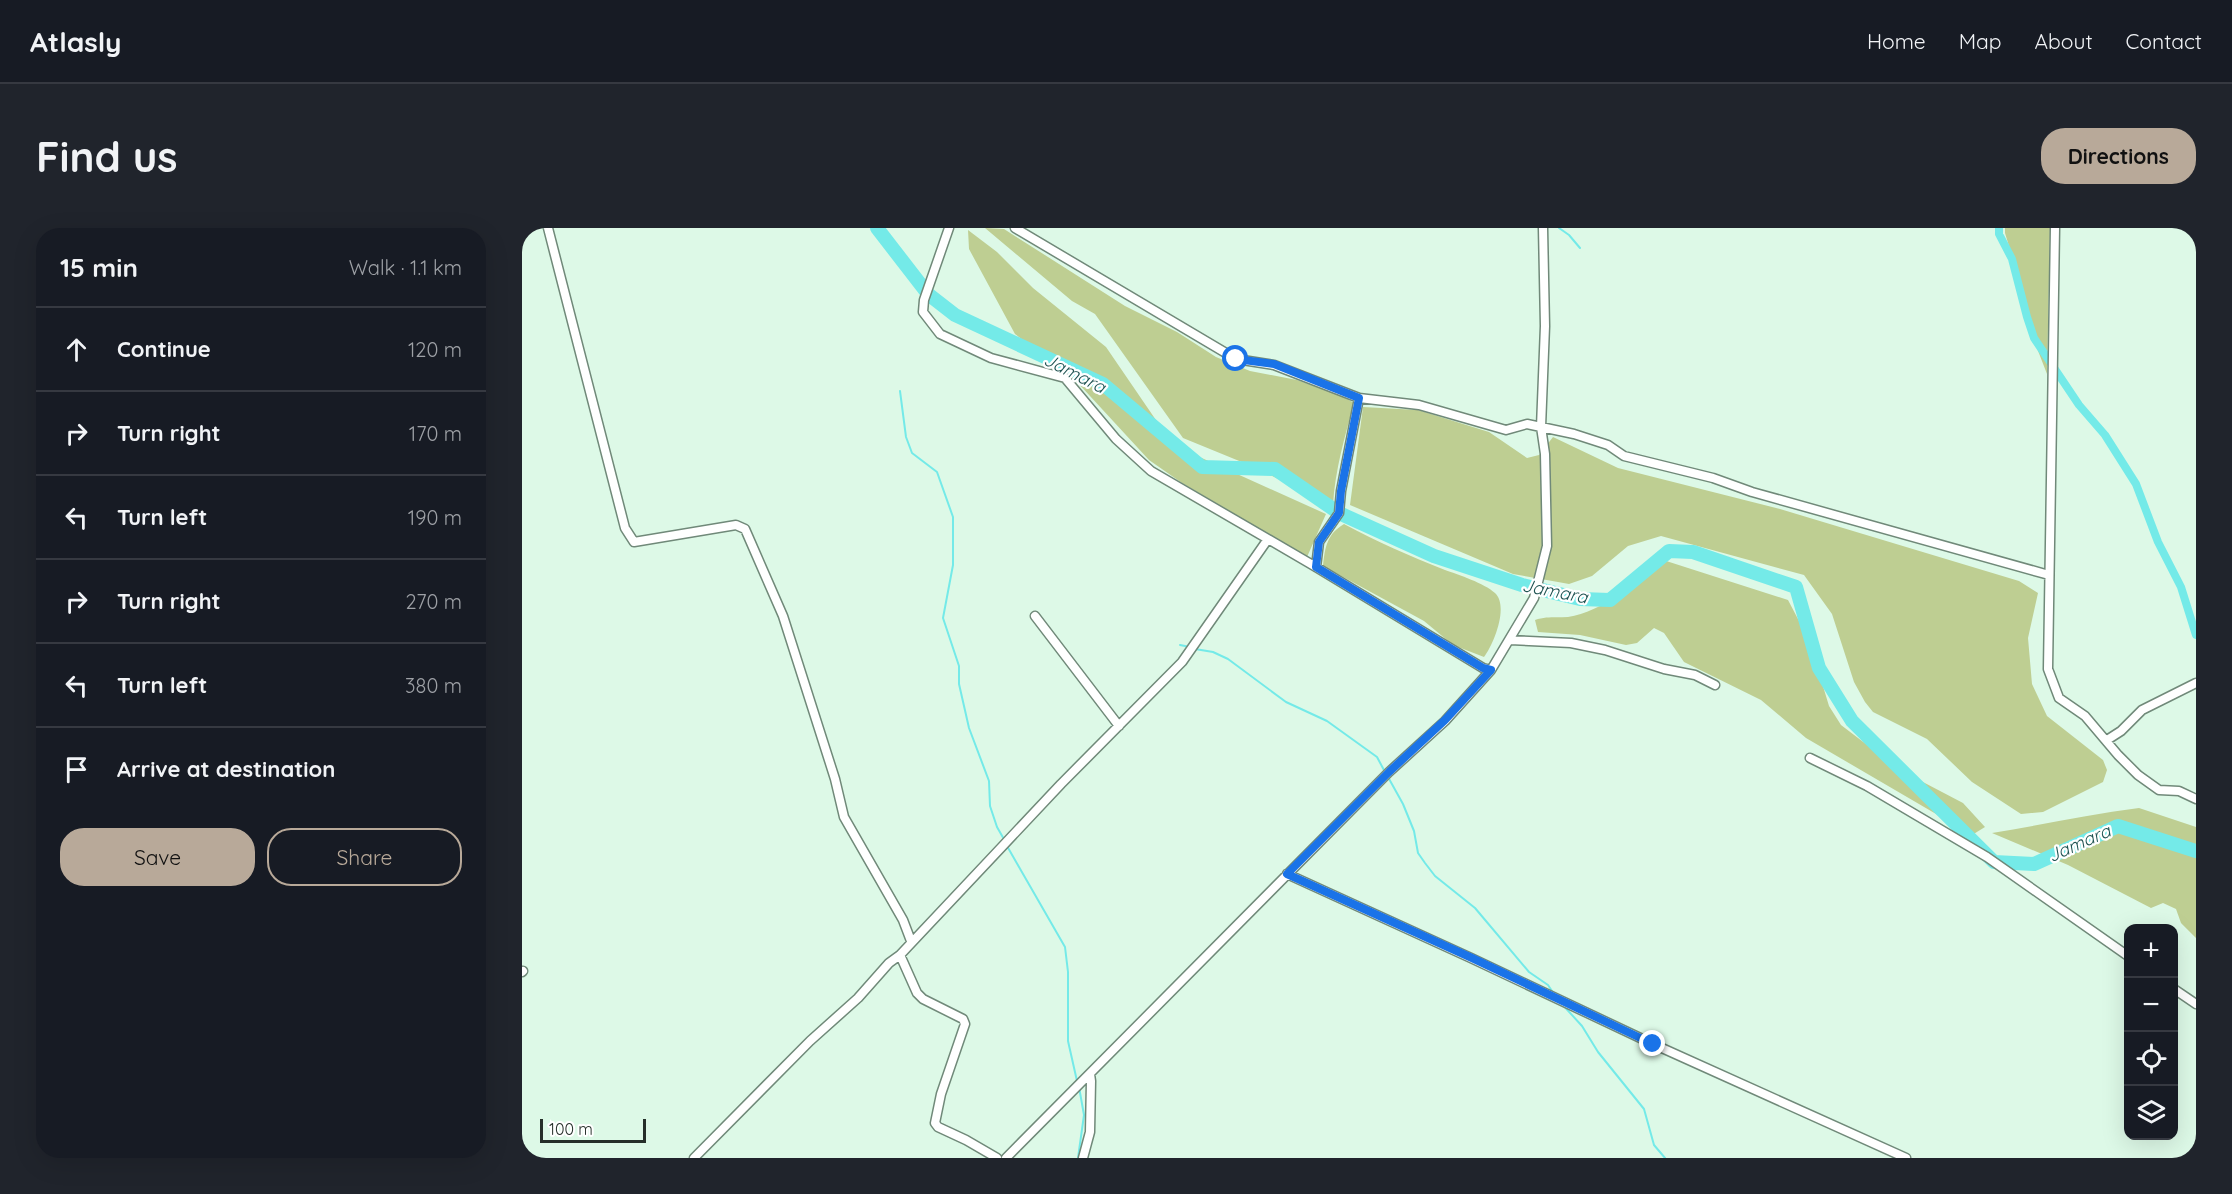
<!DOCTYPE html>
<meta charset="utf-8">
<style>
body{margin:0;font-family:Quicksand,sans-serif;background:#20242c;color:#f1f3f6}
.controls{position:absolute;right:18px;bottom:18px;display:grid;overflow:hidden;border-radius:12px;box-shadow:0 6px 24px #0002}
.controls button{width:54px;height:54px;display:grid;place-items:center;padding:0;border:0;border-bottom:2px solid #363941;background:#171b24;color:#f1f3f6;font:30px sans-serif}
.scale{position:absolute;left:18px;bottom:15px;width:106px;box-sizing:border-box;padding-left:6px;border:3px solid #252f29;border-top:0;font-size:16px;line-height:21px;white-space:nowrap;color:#252f29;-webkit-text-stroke:4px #fff;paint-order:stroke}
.stop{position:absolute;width:18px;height:18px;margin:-14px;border:4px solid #1a73e8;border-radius:50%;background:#fff}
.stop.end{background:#1a73e8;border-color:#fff;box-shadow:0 2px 6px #0008}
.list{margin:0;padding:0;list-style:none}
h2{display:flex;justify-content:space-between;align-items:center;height:78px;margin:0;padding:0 24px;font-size:26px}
h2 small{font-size:20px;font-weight:400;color:#9ea1a6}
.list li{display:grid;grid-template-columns:39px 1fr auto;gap:18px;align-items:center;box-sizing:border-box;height:84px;padding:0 24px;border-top:2px solid #363941}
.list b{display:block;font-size:22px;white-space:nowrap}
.list em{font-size:20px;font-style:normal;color:#9ea1a6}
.actions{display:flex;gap:12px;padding:18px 24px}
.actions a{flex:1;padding:14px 0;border:2px solid #b8a999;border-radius:24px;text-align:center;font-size:21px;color:#b8a999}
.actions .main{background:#b8a999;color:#111}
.icon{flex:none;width:33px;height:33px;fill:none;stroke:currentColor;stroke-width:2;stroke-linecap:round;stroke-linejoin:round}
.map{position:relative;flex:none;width:1674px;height:930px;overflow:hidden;border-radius:24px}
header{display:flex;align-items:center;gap:36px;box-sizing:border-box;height:84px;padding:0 30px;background:#171b24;border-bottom:2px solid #363941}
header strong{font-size:28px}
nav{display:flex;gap:33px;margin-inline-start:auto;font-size:21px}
.intro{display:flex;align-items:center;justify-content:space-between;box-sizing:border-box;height:144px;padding:0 36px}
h1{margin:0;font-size:42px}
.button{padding:15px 27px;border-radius:24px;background:#b8a999;color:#111;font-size:21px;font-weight:700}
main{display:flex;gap:36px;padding:0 36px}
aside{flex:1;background:#171b24;border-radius:24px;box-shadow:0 6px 24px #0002}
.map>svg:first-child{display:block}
.green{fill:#bece92}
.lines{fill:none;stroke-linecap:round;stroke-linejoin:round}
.stream{stroke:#74eae8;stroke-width:2}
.canal{stroke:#74eae8;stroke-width:8}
.river{stroke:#74eae8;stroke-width:14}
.street-casing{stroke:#708979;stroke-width:11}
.street{stroke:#fff;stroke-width:8}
.route{stroke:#1a73e8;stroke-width:8}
.labels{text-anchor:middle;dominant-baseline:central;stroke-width:4.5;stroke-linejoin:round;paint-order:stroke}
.water-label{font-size:18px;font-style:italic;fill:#1e5251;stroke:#fff}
</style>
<header>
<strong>Atlasly</strong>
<nav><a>Home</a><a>Map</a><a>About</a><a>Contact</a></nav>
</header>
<div class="intro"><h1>Find us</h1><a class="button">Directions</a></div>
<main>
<aside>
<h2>15 min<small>Walk · 1.1 km</small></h2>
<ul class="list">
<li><svg class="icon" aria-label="ahead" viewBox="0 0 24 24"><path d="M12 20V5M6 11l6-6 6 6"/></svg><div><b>Continue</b></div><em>120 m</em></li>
<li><svg class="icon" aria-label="right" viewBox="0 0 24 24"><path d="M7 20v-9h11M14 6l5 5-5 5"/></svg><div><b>Turn right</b></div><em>170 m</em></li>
<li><svg class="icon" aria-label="left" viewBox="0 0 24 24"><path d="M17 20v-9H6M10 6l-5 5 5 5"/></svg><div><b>Turn left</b></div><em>190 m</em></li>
<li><svg class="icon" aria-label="right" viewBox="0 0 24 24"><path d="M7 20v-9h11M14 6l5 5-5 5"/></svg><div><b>Turn right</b></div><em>270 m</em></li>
<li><svg class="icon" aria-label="left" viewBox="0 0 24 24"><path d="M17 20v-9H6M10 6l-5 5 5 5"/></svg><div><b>Turn left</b></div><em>380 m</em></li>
<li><svg class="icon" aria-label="arrive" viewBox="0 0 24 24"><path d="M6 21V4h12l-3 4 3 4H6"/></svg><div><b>Arrive at destination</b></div></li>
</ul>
<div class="actions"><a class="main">Save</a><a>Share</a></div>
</aside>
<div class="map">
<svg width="1674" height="930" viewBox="0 0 1674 930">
<rect width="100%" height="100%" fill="#ddf9e7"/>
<!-- green -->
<path class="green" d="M463,0L482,1L603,78L655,104L694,129L728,143L775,152L820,168L832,175C823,208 813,242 811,277L727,237L661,210L573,86L550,73Z
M1483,0H1528L1525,146L1503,89L1499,58L1483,5Z
M446,2L475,24L511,60L584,119L651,217L804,286L785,329L660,255L627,232L556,155L493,106L447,21Z
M841,179L896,182L967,204L1005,230L1017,227L1031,209L1096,240L1258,281L1497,353L1516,365L1506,410L1510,456L1525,488L1581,532L1585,542L1581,554L1521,584L1499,586L1450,554L1405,511L1351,484L1343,474L1332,454L1310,386L1282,347L1139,308L1106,318L1070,348L1047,356L1036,354L991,346L828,277Z
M822,296C855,314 888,328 923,342C937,347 962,355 973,365C987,378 972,416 962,429L931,417L902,393L801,338C803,319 805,306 822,296Z
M1138,331L1266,372L1287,412L1307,478L1319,497L1378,542L1441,575L1463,599L1450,607L1284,510L1239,472L1162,434L1142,405L1132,400L1115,415L1104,417L1058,407L1016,404L1013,392C1025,388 1034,390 1046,389C1080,384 1116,354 1138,331Z
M1617,580L1674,599V710L1659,695L1654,681L1641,675L1629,680L1546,637L1470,605C1520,597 1568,586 1617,580Z"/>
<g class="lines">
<!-- stream -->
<path class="stream" d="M1037,0L1047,7L1058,20
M378,163L384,209L390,225L415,244L431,289V337L421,390L437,438V456L447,500L467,553L468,578L475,599L483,613
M658,417L668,419
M673,421L691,424L706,431L764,474L805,493L855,529L863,544
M866,549L881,576L892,603L896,625L903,635L913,648L953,680L1007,744L1026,757L1032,766
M485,618L543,719L546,744V813L555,853
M1039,775L1060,798L1076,824L1122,881L1132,917L1143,930
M556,930L562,887L557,859"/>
<!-- canal -->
<path class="canal" d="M1477,0V6L1490,31L1505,89L1512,110L1557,177L1583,207L1614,256L1636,314L1659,359L1674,407"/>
<!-- river -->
<path class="river" d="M355,0L406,66L433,87L581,156L680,239L753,241L817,285L912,328L1000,357L1058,371L1088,372L1147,323L1171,324L1274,359L1297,440L1330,493L1472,634L1512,636L1596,598L1674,623"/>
<defs>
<path id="street" d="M26,0L103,300L112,314L214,297L223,301L261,388L313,551L322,589L381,692L389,713
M427,0L402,72L401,84L418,106L469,130L543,150L594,211L629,243L794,339L961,440L969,442L923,493L867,544L484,930
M493,0L714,131L752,137L837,170L897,177L984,202L1005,196L1052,206L1086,217L1102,228L1191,250L1230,264L1527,347
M1533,0L1526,441L1537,470L1563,488L1596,527L1616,547L1637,562L1657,563L1674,571
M794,339L797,314L817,285L819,263L837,170
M513,388L597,498
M988,412L1049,415L1083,422L1142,441L1173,447L1193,457
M969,442L1012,370L1025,318L1023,226L1019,199L1023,98L1021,0
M1585,512L1599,503L1620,482L1674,455
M1288,530L1345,558L1465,629L1606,728
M765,646L949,730L1131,816L1384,930
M378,727L395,765L401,771L441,791L443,796L419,866L413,895L416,899L444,912L475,930
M0,744L1,743
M1652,761L1674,776
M172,930L288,813L336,770L367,735L378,727L539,556L660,434L746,311
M561,930L568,904L569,853L568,846"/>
</defs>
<!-- street casing -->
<use href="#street" class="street-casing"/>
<!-- street -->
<use href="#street" class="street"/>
</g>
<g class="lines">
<!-- route -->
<path class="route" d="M714,131L752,136L837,170L819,263L817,285L797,314L794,339L961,440L969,442L923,492L867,544L765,646L950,730L1131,816"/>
</g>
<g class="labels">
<!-- water labels -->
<g class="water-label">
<text transform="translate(553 145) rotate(27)">Jamara</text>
<text transform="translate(1033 363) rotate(11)">Jamara</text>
<text transform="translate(1557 615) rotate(-24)">Jamara</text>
</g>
</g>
</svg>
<div class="controls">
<button>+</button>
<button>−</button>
<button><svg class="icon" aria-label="locate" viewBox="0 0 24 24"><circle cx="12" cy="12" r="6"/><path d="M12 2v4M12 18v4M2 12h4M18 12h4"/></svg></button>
<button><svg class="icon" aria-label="layers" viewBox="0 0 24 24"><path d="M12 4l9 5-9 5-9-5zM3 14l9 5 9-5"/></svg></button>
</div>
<div class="scale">100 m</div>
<div class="stop" style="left:714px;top:131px"></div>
<div class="stop end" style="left:1131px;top:816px"></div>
</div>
</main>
